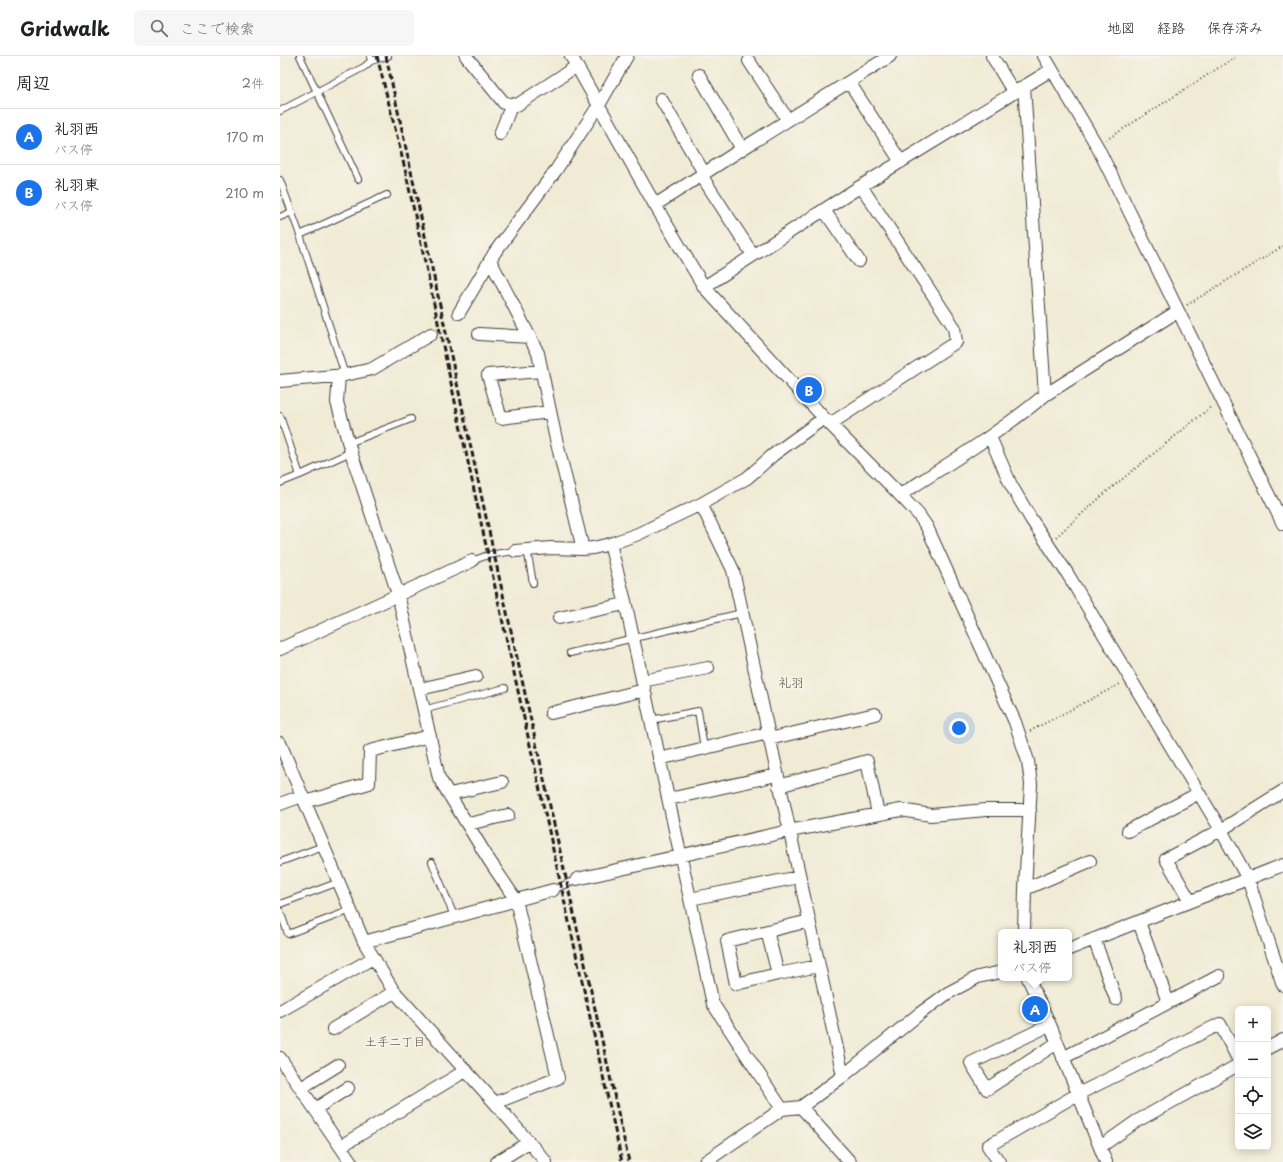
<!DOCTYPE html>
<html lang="ja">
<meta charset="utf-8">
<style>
body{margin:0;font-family:"Playpen Sans","Klee One",sans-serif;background:#f6f6f6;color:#202124}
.controls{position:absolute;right:12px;bottom:12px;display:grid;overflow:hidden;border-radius:6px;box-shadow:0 2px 10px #0003}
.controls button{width:36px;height:36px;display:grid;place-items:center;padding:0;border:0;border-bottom:1px solid #e0e0e0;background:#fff;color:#202124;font:20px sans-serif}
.you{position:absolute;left:679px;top:672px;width:14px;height:14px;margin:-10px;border:3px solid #fff;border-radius:50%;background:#1a73e8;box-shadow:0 0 0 6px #1a73e833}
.badge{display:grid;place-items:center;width:26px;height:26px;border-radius:50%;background:#1a73e8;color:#fff;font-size:13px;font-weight:700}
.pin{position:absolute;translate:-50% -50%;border:2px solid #fff;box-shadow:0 1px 4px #0006}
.popup{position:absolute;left:718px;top:873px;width:74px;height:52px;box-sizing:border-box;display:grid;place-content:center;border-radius:6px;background:#fff;filter:drop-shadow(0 1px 3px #0005);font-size:13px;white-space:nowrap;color:#757577}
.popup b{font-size:15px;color:#202124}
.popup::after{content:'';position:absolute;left:50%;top:100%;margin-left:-8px;border:8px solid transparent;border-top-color:#fff}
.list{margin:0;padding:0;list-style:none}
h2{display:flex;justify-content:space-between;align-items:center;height:52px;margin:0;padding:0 16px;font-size:17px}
h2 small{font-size:13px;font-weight:400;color:#757577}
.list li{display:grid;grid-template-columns:26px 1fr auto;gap:12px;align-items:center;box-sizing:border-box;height:56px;padding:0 16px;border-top:1px solid #e0e0e0}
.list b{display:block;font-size:15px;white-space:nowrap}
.list p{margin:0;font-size:13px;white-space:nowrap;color:#757577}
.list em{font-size:13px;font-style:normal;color:#757577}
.icon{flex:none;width:22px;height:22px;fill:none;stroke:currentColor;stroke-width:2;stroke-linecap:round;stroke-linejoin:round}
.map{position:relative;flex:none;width:1003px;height:1106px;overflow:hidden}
header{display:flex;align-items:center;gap:24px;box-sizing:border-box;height:56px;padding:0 20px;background:#fff;border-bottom:1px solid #e0e0e0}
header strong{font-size:19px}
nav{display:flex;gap:22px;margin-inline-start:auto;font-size:14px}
.search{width:280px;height:36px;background:#f6f6f6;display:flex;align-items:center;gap:10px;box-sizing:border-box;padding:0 14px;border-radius:6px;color:#757577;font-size:15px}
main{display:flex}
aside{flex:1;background:#fff}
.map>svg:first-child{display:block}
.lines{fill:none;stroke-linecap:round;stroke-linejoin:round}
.lane-casing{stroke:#3c3b38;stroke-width:8}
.street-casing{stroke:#3c3b38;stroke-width:14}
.path{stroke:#3c3b38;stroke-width:2;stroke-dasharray:1 3;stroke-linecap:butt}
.lane{stroke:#fff;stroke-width:6}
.street{stroke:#fff;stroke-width:12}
.rail{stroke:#1c1c1c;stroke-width:3;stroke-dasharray:6 3;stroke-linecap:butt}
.labels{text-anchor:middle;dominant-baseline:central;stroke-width:4;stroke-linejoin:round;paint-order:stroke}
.neighbourhood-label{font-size:12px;fill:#605048;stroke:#f7f3e8}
.quarter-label{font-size:13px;fill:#605048;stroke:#f7f3e8}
</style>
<header>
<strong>Gridwalk</strong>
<div class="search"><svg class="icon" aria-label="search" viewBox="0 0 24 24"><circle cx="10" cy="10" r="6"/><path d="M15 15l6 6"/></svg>ここで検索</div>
<nav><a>地図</a><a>経路</a><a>保存済み</a></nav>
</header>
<main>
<aside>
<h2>周辺<small>2件</small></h2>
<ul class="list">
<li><span class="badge">A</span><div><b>礼羽西</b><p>バス停</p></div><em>170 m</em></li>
<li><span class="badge">B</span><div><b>礼羽東</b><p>バス停</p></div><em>210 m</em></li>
</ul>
</aside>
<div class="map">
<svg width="1003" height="1106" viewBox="0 0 1003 1106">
<rect width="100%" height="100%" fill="#f7f3e8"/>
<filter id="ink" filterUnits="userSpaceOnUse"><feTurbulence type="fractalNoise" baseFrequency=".025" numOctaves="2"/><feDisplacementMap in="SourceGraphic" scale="8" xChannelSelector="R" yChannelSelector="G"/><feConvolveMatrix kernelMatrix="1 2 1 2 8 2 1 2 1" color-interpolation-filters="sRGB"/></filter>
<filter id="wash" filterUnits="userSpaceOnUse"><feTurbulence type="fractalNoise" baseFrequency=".012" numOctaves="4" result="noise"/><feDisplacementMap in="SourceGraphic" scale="16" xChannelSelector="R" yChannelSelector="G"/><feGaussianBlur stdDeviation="0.9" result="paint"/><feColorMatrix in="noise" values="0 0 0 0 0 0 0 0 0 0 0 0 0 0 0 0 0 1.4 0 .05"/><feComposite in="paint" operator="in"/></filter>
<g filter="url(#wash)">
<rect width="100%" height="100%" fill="#f1ebd5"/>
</g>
<g filter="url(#ink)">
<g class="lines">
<defs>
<path id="lane" d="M20,0L78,123
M90,0L91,5L108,0
M0,55L84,11L91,5
M0,124L20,179L65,319
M0,161L12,156
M20,179L107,139
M0,360L20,419L71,396
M69,387L131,363
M0,427L20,419
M247,493L253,527
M192,505L208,499L235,495
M290,597L462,557
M143,654L225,632
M371,664L418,655L424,692
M0,806L43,790
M152,806L174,860
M273,834L297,823
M0,848L59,826
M0,855L8,878L71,854"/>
<path id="street" d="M186,0L224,47L237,49L297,10
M291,0L375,149L424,231L544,362L620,439L638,458L647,471L735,666L748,705L751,728L745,833L744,876
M712,0L734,37
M764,0L817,90L1003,468
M469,5L508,64
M419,19L462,93
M569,26L621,106
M381,43L424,117
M220,78L232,48
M421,119L473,199
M375,149L462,93L610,0
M544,154L579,205
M210,204L258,297L275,379L303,493
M424,231L581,130L771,14
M179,257L215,196L276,114L319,49L347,0
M199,278L250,281
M262,315L208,319L221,362L270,356
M59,320L57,346L71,396L118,538L159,722L209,804L236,844L278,1022L215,1047
M0,325L65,319L92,313L151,278
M765,339L898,255
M550,368L676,286L674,271L581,130
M710,381L731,429L751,463L787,517L941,774L968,823L1003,929
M620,439C670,407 719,377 765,339L744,30
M421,448L453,514L563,1020
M330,488L345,545L433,948L502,1053
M235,495L271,492L303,493L313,492L330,488L358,478L421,448L467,422L493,399L544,362
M279,562L345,548
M0,593L192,505
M362,625L428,612
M140,633L196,620
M271,657L364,634
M489,683L595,658
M0,687L84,886L113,934L215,1047L266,1106
M379,703L488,677
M499,730L587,705L598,758
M170,738L222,726
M389,743L497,719
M25,746L89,727L90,695L150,680
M0,748L22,740
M188,768L228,759
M848,775L919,737
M297,823L509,775L621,754L651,759L706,754H750
M745,833L810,805
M410,843L519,821
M910,845L886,803L941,774L1003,735
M859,866L888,946
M487,875L498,918L456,928L447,885L529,865
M814,883L836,943
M84,886L273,834
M789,893L1003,809
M498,918L539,910
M748,922L770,969L826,1106
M0,955L93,902
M770,969L691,1007L707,1033L777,987
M53,973L114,936
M988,992L1003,984
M0,1002L71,1106
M783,1002L939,920
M21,1032L58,1009
M521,1051L570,1106
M35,1053L68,1032
M61,1090L185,1015
M820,1091L857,1065L958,1009
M217,1106L249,1086
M425,1106L502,1053L521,1051L563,1020L639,958L668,937L698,921L721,916
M719,1106L708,1090L798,1038L940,968L958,1003"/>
</defs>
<!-- lane casing -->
<use href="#lane" class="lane-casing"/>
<!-- street casing -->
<use href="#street" class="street-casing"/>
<!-- path -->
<path class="path" d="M826,84L957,0
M907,249L1003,190
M776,481L824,438L932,350
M750,675L840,628"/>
<!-- lane -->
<use href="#lane" class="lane"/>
<!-- street -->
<use href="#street" class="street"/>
<!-- rail -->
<path class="rail" d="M97,0L125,113L208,499L342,1106
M106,0L214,498L349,1106"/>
</g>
</g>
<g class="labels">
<!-- neighbourhood labels -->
<g class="neighbourhood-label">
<text x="115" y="985">土手二丁目</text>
</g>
<!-- quarter labels -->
<g class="quarter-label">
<text x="511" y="625">礼羽</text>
</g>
</g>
</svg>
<div class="controls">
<button>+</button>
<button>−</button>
<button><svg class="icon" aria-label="locate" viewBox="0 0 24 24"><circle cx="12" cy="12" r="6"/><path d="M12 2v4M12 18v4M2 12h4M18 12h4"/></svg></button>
<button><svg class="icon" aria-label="layers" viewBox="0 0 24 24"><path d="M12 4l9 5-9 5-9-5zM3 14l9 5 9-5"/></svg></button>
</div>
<div class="you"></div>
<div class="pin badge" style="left:755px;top:953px">A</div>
<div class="popup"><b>礼羽西</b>バス停</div>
<div class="pin badge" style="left:529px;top:334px">B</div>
</div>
</main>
